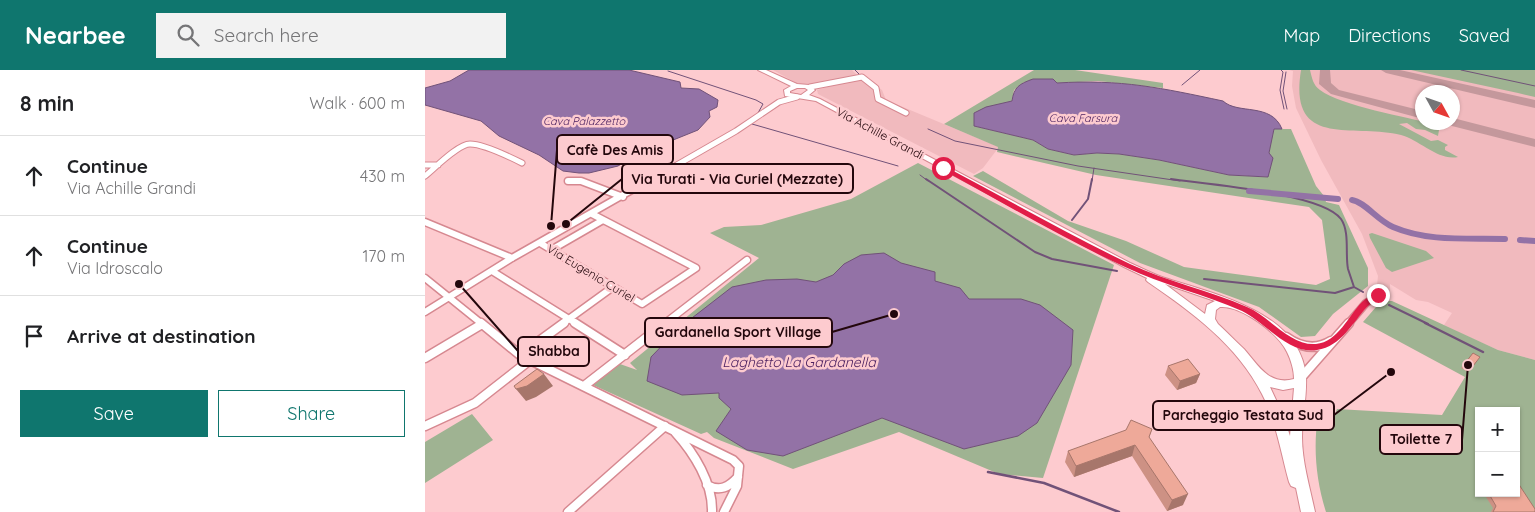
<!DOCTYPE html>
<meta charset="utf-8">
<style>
body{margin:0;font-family:Quicksand,sans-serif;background:#f2f2f2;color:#202124}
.controls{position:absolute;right:15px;bottom:15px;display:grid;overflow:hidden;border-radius:0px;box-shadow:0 1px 4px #0004}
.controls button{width:45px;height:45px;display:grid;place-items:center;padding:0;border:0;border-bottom:1px solid #e0e0e0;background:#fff;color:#202124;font:25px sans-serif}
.compass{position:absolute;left:990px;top:15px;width:45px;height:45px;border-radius:50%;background:#fff;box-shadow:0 1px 4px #0004;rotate:130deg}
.stop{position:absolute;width:15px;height:15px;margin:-11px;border:4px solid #e11d48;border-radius:50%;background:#fff}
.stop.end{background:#e11d48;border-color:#fff;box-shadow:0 1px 5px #0008}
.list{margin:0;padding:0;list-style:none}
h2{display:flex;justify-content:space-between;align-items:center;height:65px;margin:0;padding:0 20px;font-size:21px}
h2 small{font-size:16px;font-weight:400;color:#757577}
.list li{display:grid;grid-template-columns:32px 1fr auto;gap:15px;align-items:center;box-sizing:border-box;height:80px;padding:0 20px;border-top:1px solid #e0e0e0}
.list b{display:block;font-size:19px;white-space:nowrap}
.list p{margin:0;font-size:16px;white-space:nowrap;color:#757577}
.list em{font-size:16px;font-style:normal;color:#757577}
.actions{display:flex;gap:10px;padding:15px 20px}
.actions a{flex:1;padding:11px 0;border:1px solid #0f766e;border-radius:0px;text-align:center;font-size:18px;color:#0f766e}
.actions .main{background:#0f766e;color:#fff}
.icon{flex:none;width:28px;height:28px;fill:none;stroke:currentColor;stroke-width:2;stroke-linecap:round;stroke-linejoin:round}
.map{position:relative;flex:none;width:1110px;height:442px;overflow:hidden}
header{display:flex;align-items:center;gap:30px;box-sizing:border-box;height:70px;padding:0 25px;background:#0f766e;color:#fff}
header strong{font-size:24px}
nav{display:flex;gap:28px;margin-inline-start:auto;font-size:18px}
.search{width:350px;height:45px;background:#f2f2f2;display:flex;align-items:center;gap:12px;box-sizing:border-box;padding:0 18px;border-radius:0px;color:#757577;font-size:19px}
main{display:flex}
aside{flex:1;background:#fff}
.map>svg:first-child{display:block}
.built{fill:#f1babe;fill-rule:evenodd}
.green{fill:#9fb392;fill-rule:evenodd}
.water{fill:#9372a6;stroke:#715278}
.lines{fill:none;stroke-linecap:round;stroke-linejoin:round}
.stream-far2{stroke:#715278;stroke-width:1}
.stream-far1{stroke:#715278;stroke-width:2}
.stream{stroke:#715278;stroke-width:2.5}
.canal{stroke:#9372a6;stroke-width:6}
.taxiway{fill:#c4989c;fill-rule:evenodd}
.street-far2-casing{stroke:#d68890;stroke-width:7}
.street-far1-casing{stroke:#d68890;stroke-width:9}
.street-casing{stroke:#d68890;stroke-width:11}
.secondary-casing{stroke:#d68890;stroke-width:2}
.street-far2{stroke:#fff;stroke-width:5}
.street-far1{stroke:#fff;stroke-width:6}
.street{stroke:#fff;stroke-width:8}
.secondary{fill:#fff;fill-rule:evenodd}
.wall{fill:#cd9184}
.shaded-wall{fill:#a7766b}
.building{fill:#eea999;stroke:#a7766b}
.route{fill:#e11d48}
.labels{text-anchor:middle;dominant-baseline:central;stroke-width:5;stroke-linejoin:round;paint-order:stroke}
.far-water-label{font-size:11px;font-style:italic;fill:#4c2161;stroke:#fdcbcf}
.street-label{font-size:12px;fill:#23070c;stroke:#fdcbcf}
.water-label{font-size:14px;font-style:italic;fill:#4c2161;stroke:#fdcbcf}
.leader{fill:none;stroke:#23070c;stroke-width:2}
.callout-dot{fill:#23070c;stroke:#fdcbcf;stroke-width:2}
.callout{fill:#fdcbcf;stroke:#23070c;stroke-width:2}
.callout-label{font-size:14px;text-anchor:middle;font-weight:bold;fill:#23070c}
</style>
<header>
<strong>Nearbee</strong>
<div class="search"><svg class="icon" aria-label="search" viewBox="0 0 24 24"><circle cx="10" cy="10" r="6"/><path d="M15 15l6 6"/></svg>Search here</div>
<nav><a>Map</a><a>Directions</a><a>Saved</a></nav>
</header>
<main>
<aside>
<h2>8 min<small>Walk · 600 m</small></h2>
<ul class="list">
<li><svg class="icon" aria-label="ahead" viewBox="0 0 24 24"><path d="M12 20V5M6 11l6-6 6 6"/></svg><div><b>Continue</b><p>Via Achille Grandi</p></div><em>430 m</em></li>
<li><svg class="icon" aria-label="ahead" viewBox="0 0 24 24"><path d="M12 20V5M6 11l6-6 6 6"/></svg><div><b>Continue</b><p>Via Idroscalo</p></div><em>170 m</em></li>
<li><svg class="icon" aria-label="arrive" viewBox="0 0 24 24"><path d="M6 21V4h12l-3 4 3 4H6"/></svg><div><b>Arrive at destination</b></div></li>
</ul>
<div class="actions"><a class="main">Save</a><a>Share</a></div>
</aside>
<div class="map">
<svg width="1110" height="442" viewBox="0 0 1110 442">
<rect width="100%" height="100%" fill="#fdcbcf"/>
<!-- built -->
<path class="built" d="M348,0H427L432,5L387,16L375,15Z
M864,0H1110V290L1073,280L1033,262L1019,255L1027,243L1003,232L991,230L965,214V221L952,215L953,206L937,164L896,90L871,38L867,16L868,1ZM998,22H1028V52H998Z
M435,8L442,9L457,20L461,30L574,77L558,98L549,104L393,24L392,20Z"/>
<!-- green -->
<path class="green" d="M609,0H650L738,13V18L673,11L632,13L599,12L589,20L587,31L549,43V56L608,70L623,79L649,85L672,83L694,84L734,90L804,105L842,107L845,73L849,59H866L891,116L899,126L901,132L914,135L943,198V216L908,244L890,266L876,267L834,237L715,193L548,106L558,101L643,151L701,171L759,197L891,215L905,209L897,150L884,137L671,105L572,82L573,77L519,54Z
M876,0H885C887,8 888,15 895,20C916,36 983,47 1008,54L1014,60L1013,66L1000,60L991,59L982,53L974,54L1006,71L1013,70L1023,75L1020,77V80L1033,87C1013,91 995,70 976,65C928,53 863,80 876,0Z
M986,0H1110V27L1093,23Z
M493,93L689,195L618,408L574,404L474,362L368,399L289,368L282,362L276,364L168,315L195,294L212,300L205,293L334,188L285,163L299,157L336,155L426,129Z
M947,163L1001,181L1009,188L967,202L961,198L945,168L944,164Z
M964,231H967L1073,280L1110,290V442H901C891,411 888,377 893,346L908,349L912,339L1017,345L1040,307L938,252L951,237ZM1054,341H1091V423H1054Z
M47,344L68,370L0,413V372Z"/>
<!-- water -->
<path class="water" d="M44,0H204L255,12L256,18L274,19L293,30L292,37L284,41L285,47L273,60L211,85L193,96L164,103H154L138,101L114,85L74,66L56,51L0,35V18L25,11Z
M608,9H628L632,13C696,9 737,18 798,31C813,45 846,32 857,59H849L844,83L848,88L843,107L804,105L734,90L694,84L672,83L649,85L623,79L608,70L549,56V43L561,37L587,31C589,17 594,14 608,9Z
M459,183L476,193L510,202V211L535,218L544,229H596L615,235L648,260L646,295L612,353L593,366L539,379L457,348L358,386L322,380L291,361L306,339L294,328V323L257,325L222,311L226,287L254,258L307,217L341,210L372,209L391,212L408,205L419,194L436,185Z"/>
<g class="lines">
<!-- stream-far2 -->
<path class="stream-far2" d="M430,0L434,4
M856,0L858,2L855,20L859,39
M1036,0L1110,16
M243,1L331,30L338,34L333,43
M861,2L858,21L862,39
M757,15L775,0
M327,54L473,96
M503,59L530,71L653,96L755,111
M495,105L503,111
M667,111L669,98"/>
<!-- stream-far1 -->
<path class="stream-far1" d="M501,109L610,182L627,189L692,201
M746,109C780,114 897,123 916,149C925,162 920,184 923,199C925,205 927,211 929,217
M647,150L663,129L667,109
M779,209L910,223L929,217L938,222
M964,235L1003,254"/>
<!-- stream -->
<path class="stream" d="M1000,253L1058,282
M563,402L619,413L694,442"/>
<!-- canal -->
<path class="canal" d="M824,121L913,129
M927,130C940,132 952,150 968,157C1003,172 1043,168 1080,169
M1095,170L1110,171"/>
<!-- taxiway -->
<path class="taxiway" d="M895,0H905L906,13L914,20L998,41V49L906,24L894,14Z
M956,0H975L1110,30V38L961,3Z
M1028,48L1110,69V77L1023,55L1021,52H1028Z"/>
<defs>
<path id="street-far2" d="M385,17L437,7L451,18L453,29L481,43
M0,95H13
M0,106C10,98 33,74 45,74C58,74 85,87 97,93
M224,111L311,61L354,32L372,27"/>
<path id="street-far1" d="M143,111H156L198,127
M0,152L87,188
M115,173L217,234L271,198L167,144
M126,180L178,150
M67,201L152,254
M0,208L57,254
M0,242L87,188L226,109
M137,254L188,217
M239,254L322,190
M923,254L941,233L956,224"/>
<path id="street" d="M56,253L95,285L308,390L314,396L312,416L299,442
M150,253L200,285
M861,267C875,277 890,281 906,271
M95,285L139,253
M0,288L57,254
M874,310L924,253
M159,316L240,253
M0,356L50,333L105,290
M250,362C269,383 288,413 287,442
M282,415C295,422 304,417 313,407
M143,442L240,356"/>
<path id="secondary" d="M333,0H341L372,14L384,15L390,20L384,25L395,29L705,193C717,198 728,204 740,208C789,224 876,242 881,307C882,327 877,347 877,367C877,392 885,418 890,442H876L871,418L866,416L864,412C856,383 851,351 837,324C812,275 767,242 723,212L721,210L722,208L699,197L391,31L360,26L359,20L366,16ZM372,18H380L383,20L376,25L365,23V21ZM740,214L790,231L782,235L780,244ZM795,237C816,235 853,263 862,282C866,290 869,300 869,309C844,316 833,295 819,279C810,271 802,262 793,254L790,249L791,240ZM845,317L858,320L869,318L865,366L858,345Z"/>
</defs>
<!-- street-far2 casing -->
<use href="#street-far2" class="street-far2-casing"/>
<!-- street-far1 casing -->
<use href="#street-far1" class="street-far1-casing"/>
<!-- street casing -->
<use href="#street" class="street-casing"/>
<!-- secondary casing -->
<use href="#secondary" class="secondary-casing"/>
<!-- street-far2 -->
<use href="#street-far2" class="street-far2"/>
<!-- street-far1 -->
<use href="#street-far1" class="street-far1"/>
<!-- street -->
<use href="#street" class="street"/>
<!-- secondary -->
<use href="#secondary" class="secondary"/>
</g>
<!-- wall -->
<path class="wall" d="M1048,283L1055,287L1043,302L1036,298Z
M743,296L775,304L771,313L752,320L740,305Z
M727,359L724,368L758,435L742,441L707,386L649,407L640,392L643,381Z
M1063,423H1091L1110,442H1066L1068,438L1061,427Z"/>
<!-- shaded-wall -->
<path class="shaded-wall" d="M119,304L128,316L111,327L101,331L91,319Z
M775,304L771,313L752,320L755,311Z
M710,375L707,386L649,407L651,396Z
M763,424L758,435L742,441L747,430Z"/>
<!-- building -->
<path class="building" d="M1048,283L1055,287L1048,296L1041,292Z
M763,289L775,304L755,311L743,296Z
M112,299L119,304L102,316L91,319L89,316Z
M706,350L727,359L724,367L763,424L747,430L710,375L651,396L643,381L701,360Z
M1091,410L1110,439V442H1068L1071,436L1064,424L1065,423H1091Z"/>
<!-- route -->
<path class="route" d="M516,97H521C582,129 642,164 705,194C743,212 784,220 822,237C844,246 865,276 891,274C913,272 924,245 937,232C941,228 946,226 950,223L957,225C953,230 947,232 942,237C927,253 917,276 892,280C864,285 840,252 817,241C779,224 737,215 700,197C637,168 577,132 516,99Z"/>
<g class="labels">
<!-- far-water labels -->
<g class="far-water-label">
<text x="658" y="48">Cava Farsura</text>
<text x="159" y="51">Cava Palazzetto</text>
</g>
<!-- street labels -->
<g class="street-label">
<text transform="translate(455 63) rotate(28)">Via Achille Grandi</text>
<text transform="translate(166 203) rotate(31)">Via Eugenio Curiel</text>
</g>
<!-- water labels -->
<g class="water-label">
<text x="374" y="292">Laghetto La Gardanella</text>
</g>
</g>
<!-- callouts -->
<path class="leader" d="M126 156L132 80M141 154L197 109M469 244L407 262M34 214L93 281M966 302L909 345M1043 295L1037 370"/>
<g class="callout-dot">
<circle cx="126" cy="156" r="5"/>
<circle cx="141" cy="154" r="5"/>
<circle cx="469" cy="244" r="5"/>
<circle cx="34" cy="214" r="5"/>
<circle cx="966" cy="302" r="5"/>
<circle cx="1043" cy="295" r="5"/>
</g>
<g class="callout">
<rect x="132" y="65" width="116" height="29" rx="5"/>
<rect x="197" y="94" width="231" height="29" rx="5"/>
<rect x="220" y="248" width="187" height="29" rx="5"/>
<rect x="93" y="267" width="71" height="29" rx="5"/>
<rect x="728" y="331" width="181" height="29" rx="5"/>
<rect x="955" y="355" width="82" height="29" rx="5"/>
</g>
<g class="callout-label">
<text x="190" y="85">Cafè Des Amis</text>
<text x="312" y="114">Via Turati - Via Curiel (Mezzate)</text>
<text x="313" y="267">Gardanella Sport Village</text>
<text x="129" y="286">Shabba</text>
<text x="818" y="350">Parcheggio Testata Sud</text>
<text x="996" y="374">Toilette 7</text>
</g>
</svg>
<div class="controls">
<button>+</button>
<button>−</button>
</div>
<svg class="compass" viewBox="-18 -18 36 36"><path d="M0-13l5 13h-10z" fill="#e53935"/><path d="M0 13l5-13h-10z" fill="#757577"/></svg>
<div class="stop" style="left:518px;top:98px"></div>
<div class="stop end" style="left:953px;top:225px"></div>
</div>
</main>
